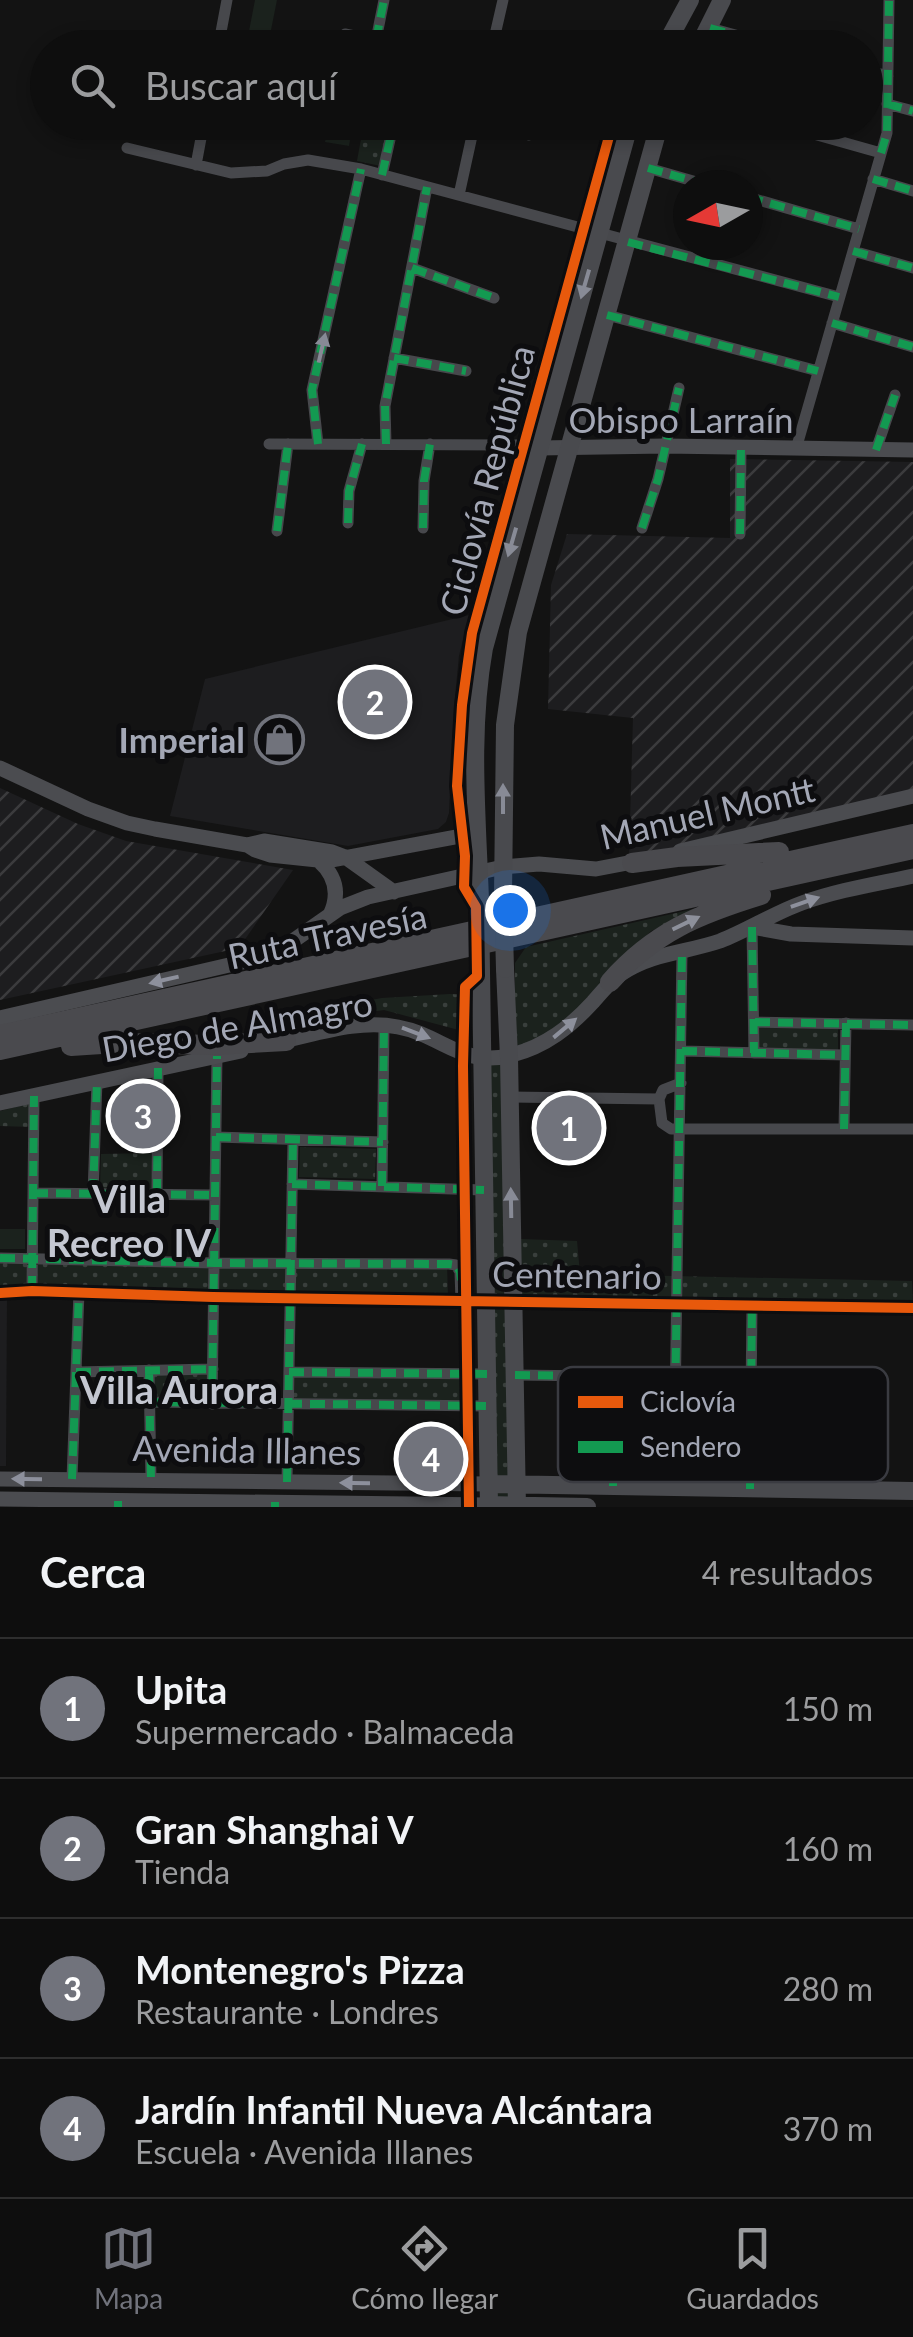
<!DOCTYPE html>
<html lang="es">
<meta charset="utf-8">
<style>
body{margin:0;font-family:Lato,sans-serif;background:#171717;color:#f1f3f6}
.compass{position:absolute;left:673px;top:170px;width:90px;height:90px;border-radius:50%;background:#0e0e0e;box-shadow:0 5px 15px #0003;rotate:261deg}
.you{position:absolute;left:510px;top:910px;width:35px;height:35px;margin:-25px;border:8px solid #fff;border-radius:50%;background:#1a73e8;box-shadow:0 0 0 15px #1a73e833}
.badge{display:grid;place-items:center;width:65px;height:65px;border-radius:50%;background:#71737c;color:#fff;font-size:32px;font-weight:700}
.pin{position:absolute;translate:-50% -50%;border:5px solid #fff;box-shadow:0 2px 10px #0006}
.list{margin:0;padding:0;list-style:none}
h2{display:flex;justify-content:space-between;align-items:center;height:130px;margin:0;padding:0 40px;font-size:42px}
h2 small{font-size:32px;font-weight:400;color:#9b9c9e}
.list li{display:grid;grid-template-columns:65px 1fr auto;gap:30px;align-items:center;box-sizing:border-box;height:140px;padding:0 40px;border-top:2px solid #2e2e2e}
.list b{display:block;font-size:38px;white-space:nowrap}
.list p{margin:0;font-size:32px;white-space:nowrap;color:#9b9c9e}
.list em{font-size:32px;font-style:normal;color:#9b9c9e}
.icon{flex:none;width:55px;height:55px;fill:none;stroke:currentColor;stroke-width:2;stroke-linecap:round;stroke-linejoin:round}
.map{position:relative;flex:none;width:913px;height:1507px;overflow:hidden}
.search{position:absolute;background:#0e0e0e;box-shadow:0 5px 15px #0003;left:30px;right:30px;top:30px;height:110px;display:flex;align-items:center;gap:25px;box-sizing:border-box;padding:0 35px;border-radius:55px;color:#9b9c9e;font-size:38px}
.sheet{height:690px;background:#0e0e0e}
nav{display:flex;justify-content:space-around;align-items:center;box-sizing:border-box;height:140px;border-top:2px solid #2e2e2e;background:#0e0e0e;font-size:28px;color:#9b9c9e}
nav a{display:grid;justify-items:center;gap:5px}
nav .on{color:#71737c}
.map>svg:first-child{display:block}
.built{fill:#1d1d1f}
.industrial{fill:url(#industrial-furrows)}
.green{fill:url(#green-dots)}
.pitch{fill:#1b221d}
.lines{fill:none;stroke-linecap:round;stroke-linejoin:round}
.street{stroke:#47484c;stroke-width:11}
.secondary{stroke:#4b4c50;stroke-width:15}
.primary{stroke:#494a4e;stroke-width:18}
.highway{stroke:#4a4a4e;stroke-width:20}
.primary-bridge{stroke:#494a4e;stroke-width:18}
.quiet{stroke:#139951;stroke-width:8;stroke-dasharray:15 8;stroke-linecap:butt}
.cycleway-casing{stroke:#0d0d0f;stroke-width:16}
.cycleway{stroke:#e8590c;stroke-width:10}
.oneway{fill:#888b96}
.oneway2{fill:#878a96}
.oneway3{fill:#8d909c}
.oneway4{fill:#8d909b}
.labels{text-anchor:middle;dominant-baseline:central;stroke-width:10;stroke-linejoin:round;paint-order:stroke}
.street-label{font-size:35px;fill:#a3a7b5;stroke:#0d0d0f}
.poi-label{font-size:35px;font-weight:bold;fill:#a3a7b5;stroke:#0d0d0f;text-anchor:end}
.neighbourhood-label{font-size:38px;font-weight:bold;fill:#c4c7d1;stroke:#0d0d0f}
.key{fill:#0d0d0f;stroke:#3a3b41;stroke-width:2.5}
.key-label{font-size:28px;fill:#a3a7b5}
</style>
<div class="map">
<svg width="913" height="1507" viewBox="0 0 913 1507">
<defs>
<pattern id="industrial-furrows" width="10" height="10" patternUnits="userSpaceOnUse" patternTransform="scale(2.5)"><rect width="10" height="10" fill="#1d1d1f"/><path d="M-1 1l2-2M0 10L10 0M9 11l2-2" fill="none" stroke="#3b3b3d"/></pattern>
<pattern id="green-dots" width="8" height="8" patternUnits="userSpaceOnUse" patternTransform="scale(2.5)"><rect width="8" height="8" fill="#1b221d"/><path d="M2 2h.1M6 6h.1" fill="none" stroke="#393f3c" stroke-width="1.8" stroke-linecap="round"/></pattern>
</defs>
<rect width="100%" height="100%" fill="#131313"/>
<!-- built -->
<path class="built" d="M469,615L459,656L454,707L449,813L446,822L438,829L348,846L170,816L205,679Z
M7,1300L6,1466H0V1301Z"/>
<!-- industrial -->
<path class="industrial" d="M730,459L913,462V792L629,858L633,718L548,709L551,585L567,534L730,538Z
M0,788L78,824L126,841L293,870L239,948L0,1000Z"/>
<!-- green -->
<path class="green" d="M364,123H390L381,166L357,161Z
M707,906L651,931L625,957L584,1005L560,1027L514,1051L515,963L526,947Z
M450,994L471,995L470,1033L384,1010L267,1027L264,1020L382,998Z
M759,1025L838,1026V1054L757,1051Z
M505,1062L512,1507H496L488,1063Z
M32,1103L31,1127L0,1126V1111Z
M300,1147L376,1149L375,1179L299,1177Z
M152,1153V1189L100,1188L101,1154Z
M520,1239L577,1241L580,1274L912,1281L913,1304L520,1297Z
M0,1261L447,1266L448,1297L0,1290Z
M213,1369L212,1404L149,1402V1370Z
M294,1375L464,1376V1403L293,1402Z"/>
<!-- pitch -->
<path class="pitch" d="M255,0H277L270,35L249,31Z
M329,123H353L349,146L325,142Z
M0,1229H25V1249H0Z"/>
<g class="lines">
<!-- street -->
<path class="street" d="M710,28L782,48
M345,34L412,48
M376,40L384,0
M218,48L227,0
M492,48L503,0
M866,70L888,76
M887,104L913,111
M487,122L529,135
M771,122L881,153
M127,148L231,173L267,171L284,164L308,160L361,169L839,297
M196,165L204,122
M648,168L707,185
M382,175L394,122
M873,179L913,191
M459,195L475,122
M748,197L859,229
M853,251L913,268
M412,268L494,298
M607,315L818,371
M832,323L913,347
M394,358L466,371
M269,444L523,445L539,448
M318,444L312,390L361,169
M386,444L385,406L427,187
M796,449L887,133L889,0
M876,450L895,395
M348,523L349,491L362,444
M423,528L424,481L430,444
M642,528L658,479L679,388
M277,531L288,444
M740,534L741,448
M752,927L754,1053
M755,1022L913,1025
M682,1051L845,1055
M510,1097L659,1099L662,1123L671,1129H913
M659,1099L663,1090L681,1083
M844,1129L846,1023
M216,1137L383,1142
M292,1184L484,1190
M382,1186L384,1025
M33,1193L215,1195
M93,1194L97,1081
M157,1194L158,1068
M0,1258L215,1263L449,1264L456,1265L460,1272L461,1300
M32,1291L34,1096
M0,1293L32,1291L213,1297L913,1308
M149,1370L151,1480
M76,1372L213,1369
M289,1372L487,1374
M515,1375L675,1377
M149,1402L488,1406
M212,1404L217,1056
M615,1408L751,1411
M675,1409L682,952
M72,1479L79,1292
M287,1482L293,1140
M613,1486L616,1377
M750,1489L752,1305"/>
<!-- secondary -->
<path class="secondary" d="M539,448L665,446L913,450
M0,768L88,809L127,823L155,829L247,845L264,841L332,852L345,857L394,892
M247,845L255,850L270,855L327,861L477,833
M680,851L913,796
M319,861C336,876 340,894 330,915
M752,927L791,934L913,938
M0,1018L255,959L290,943L340,908L368,897L503,867L539,864L596,869L638,861
M278,1042C317,1034 358,1019 398,1027C442,1035 462,1068 512,1055C546,1046 570,1027 593,1002C605,988 616,975 633,967C659,953 691,951 720,941C748,930 774,913 802,903C838,890 876,884 913,876
M0,1103L241,1051
M0,1479L489,1484
M0,1499L489,1505"/>
<!-- primary -->
<path class="primary" d="M664,48L690,0
M698,48L722,0
M503,896L505,725L518,632L660,122
M480,900C477,815 469,732 484,648L630,122
M505,969L509,1057L517,1507
M481,972L489,1507
M489,1484L913,1491
M489,1505L587,1507"/>
<!-- highway -->
<path class="highway" d="M632,863L677,857L779,852
M610,982C654,932 699,914 761,895
M0,1035L913,834
M71,1046L117,1043L215,1045L286,1041
M0,1050L913,849"/>
<!-- primary-bridge -->
<path class="primary-bridge" d="M503,896L505,969
M480,900L481,972"/>
<!-- quiet -->
<path class="quiet" d="M710,28L782,48
M345,34L412,48
M376,40L384,0
M492,47L496,48
M866,70L888,76
M887,104L913,111
M487,122L529,135
M881,153L887,133L889,0
M648,168L707,185
M382,175L394,122
M873,179L913,191
M748,197L859,229
M628,242L839,297
M853,251L913,268
M412,268L494,298
M607,315L818,371
M832,323L913,347
M394,358L466,371
M318,444L312,390L361,169
M386,444L385,406L427,187
M876,450L895,395
M348,523L349,491L362,444
M423,528L424,481L430,444
M642,528L658,479L679,388
M277,531L288,444
M740,534L741,448
M752,927L754,1053
M755,1022L913,1025
M682,1051L845,1055
M844,1129L846,1023
M216,1137L383,1142
M292,1184L484,1190
M382,1186L384,1025
M33,1193L215,1195
M93,1194L97,1081
M157,1194L158,1068
M0,1258L215,1263L449,1264L456,1265L460,1272L461,1280
M32,1291L34,1096
M149,1370L151,1480
M76,1372L213,1369
M289,1372L487,1374
M515,1375L675,1377
M149,1402L488,1406
M212,1404L217,1056
M615,1408L751,1411
M675,1409L682,952
M72,1479L79,1292
M287,1482L293,1140
M613,1486L616,1377
M750,1489L752,1305
M118,1501V1507
M275,1502V1507"/>
<defs>
<path id="cycleway" d="M0,1293L32,1291L213,1297L913,1308
M469,1507L463,1066L465,987L477,976L476,907L464,887L465,856L457,786L462,705L472,633L613,122"/>
</defs>
<!-- cycleway casing -->
<use href="#cycleway" class="cycleway-casing"/>
<!-- cycleway -->
<use href="#cycleway" class="cycleway"/>
</g>
<!-- one-way arrows -->
<defs><path id="oneway-solid" d="M-6-.8H1V-3.2L6.5 0L1 3.2V.8H-6Z" transform="scale(2.5)"/></defs>
<g class="oneway">
<use href="#oneway-solid" transform="translate(585 284) rotate(106)"/>
<use href="#oneway-solid" transform="translate(512 542) rotate(106)"/>
<use href="#oneway-solid" transform="translate(503 799) rotate(-90)"/>
<use href="#oneway-solid" transform="translate(511 1203) rotate(-91)"/>
</g>
<use class="oneway2" href="#oneway-solid" transform="translate(322 348) rotate(-77)"/>
<g class="oneway3">
<use href="#oneway-solid" transform="translate(805 902) rotate(-19)"/>
<use href="#oneway-solid" transform="translate(164 980) rotate(167)"/>
<use href="#oneway-solid" transform="translate(565 1028) rotate(-40)"/>
<use href="#oneway-solid" transform="translate(416 1033) rotate(21)"/>
<use href="#oneway-solid" transform="translate(27 1479) rotate(-179)"/>
<use href="#oneway-solid" transform="translate(355 1483) rotate(-179)"/>
</g>
<use class="oneway4" href="#oneway-solid" transform="translate(686 923) rotate(-26)"/>
<!-- icons -->
<defs>
<symbol id="shop-ring" viewBox="-11 -11 22 22"><circle r="9.5" fill="#0d0d0f" stroke="#71737c" stroke-width="1.5"/><path d="M-5-2.5h2.3a2.7 3.5 0 0 1 5.4 0H5L5.5 6h-11ZM-1.5-2.5h3a1.5 2.3 0 0 0-3 0Z" fill="#71737c"/></symbol>
</defs>
<g fill-rule="evenodd">
<use href="#shop-ring" x="252" y="712" width="55" height="55"/>
</g>
<g class="labels">
<!-- street labels -->
<g class="street-label">
<text x="681" y="419">Obispo Larraín</text>
<text transform="translate(486 480) rotate(-75)">Ciclovía República</text>
<text transform="translate(707 812) rotate(-13)">Manuel Montt</text>
<text transform="translate(327 935) rotate(-12)">Ruta Travesía</text>
<text transform="translate(237 1025) rotate(-10)">Diego de Almagro</text>
<text transform="translate(577 1274) rotate(1)">Centenario</text>
<text transform="translate(247 1449) rotate(1)">Avenida Illanes</text>
</g>
<!-- poi labels -->
<g class="poi-label">
<text x="245" y="739">Imperial</text>
</g>
<!-- neighbourhood labels -->
<g class="neighbourhood-label">
<text x="129" y="1198">Villa<tspan x="129" dy="44">Recreo IV</tspan></text>
<text x="179" y="1389">Villa Aurora</text>
</g>
</g>
<!-- legend -->
<rect x="558" y="1367" width="330" height="115" rx="15" class="key"/>
<rect x="578" y="1396" width="45" height="12" fill="#e8590c"/>
<rect x="578" y="1441" width="45" height="12" fill="#139951"/>
<g class="key-label">
<text x="640" y="1412">Ciclovía</text>
<text x="640" y="1457">Sendero</text>
</g>
</svg>
<svg class="compass" viewBox="-18 -18 36 36"><path d="M0-13l5 13h-10z" fill="#e53935"/><path d="M0 13l5-13h-10z" fill="#9b9c9e"/></svg>
<div class="you"></div>
<div class="pin badge" style="left:569px;top:1128px">1</div>
<div class="pin badge" style="left:375px;top:702px">2</div>
<div class="pin badge" style="left:143px;top:1116px">3</div>
<div class="pin badge" style="left:431px;top:1459px">4</div>
<div class="search"><svg class="icon" aria-label="search" viewBox="0 0 24 24"><circle cx="10" cy="10" r="6"/><path d="M15 15l6 6"/></svg>Buscar aquí</div>
</div>
<section class="sheet">
<h2>Cerca<small>4 resultados</small></h2>
<ul class="list">
<li><span class="badge">1</span><div><b>Upita</b><p>Supermercado · Balmaceda</p></div><em>150 m</em></li>
<li><span class="badge">2</span><div><b>Gran Shanghai V</b><p>Tienda</p></div><em>160 m</em></li>
<li><span class="badge">3</span><div><b>Montenegro's Pizza</b><p>Restaurante · Londres</p></div><em>280 m</em></li>
<li><span class="badge">4</span><div><b>Jardín Infantil Nueva Alcántara</b><p>Escuela · Avenida Illanes</p></div><em>370 m</em></li>
</ul>
</section>
<nav>
<a class="on"><svg class="icon" aria-label="map" viewBox="0 0 24 24"><path d="M3 6l6-2 6 2 6-2v14l-6 2-6-2-6 2zM9 4v14M15 6v14"/></svg>Mapa</a>
<a><svg class="icon" aria-label="directions" viewBox="0 0 24 24"><path d="M12 3l9 9-9 9-9-9zM9 14v-3h6M13 9l2 2-2 2"/></svg>Cómo llegar</a>
<a><svg class="icon" aria-label="saved" viewBox="0 0 24 24"><path d="M7 4h10v16l-5-4-5 4z"/></svg>Guardados</a>
</nav>
